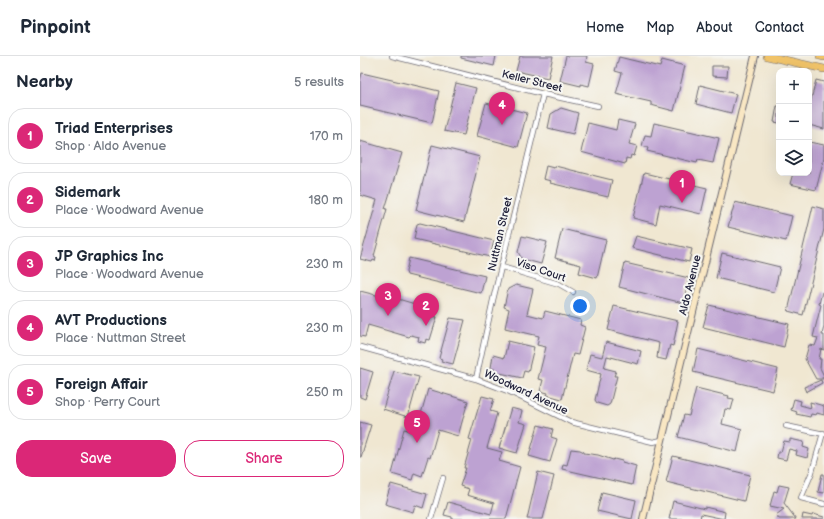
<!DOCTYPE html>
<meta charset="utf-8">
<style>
body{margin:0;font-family:"Balsamiq Sans",sans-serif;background:#f6f6f7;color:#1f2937}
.controls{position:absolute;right:12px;top:12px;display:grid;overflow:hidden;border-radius:8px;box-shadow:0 4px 16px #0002}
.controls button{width:36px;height:36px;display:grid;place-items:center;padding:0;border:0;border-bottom:1px solid #e0e1e3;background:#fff;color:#1f2937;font:20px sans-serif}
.you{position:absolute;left:220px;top:250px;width:14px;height:14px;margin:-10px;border:3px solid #fff;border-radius:50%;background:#1a73e8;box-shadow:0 0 0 6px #1a73e833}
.badge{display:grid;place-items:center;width:26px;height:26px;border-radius:50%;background:#db2777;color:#fff;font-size:13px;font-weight:700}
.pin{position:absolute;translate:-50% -33px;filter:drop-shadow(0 1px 2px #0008)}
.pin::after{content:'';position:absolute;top:21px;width:14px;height:12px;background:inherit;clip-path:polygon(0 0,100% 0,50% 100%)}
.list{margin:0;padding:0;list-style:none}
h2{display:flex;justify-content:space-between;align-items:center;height:52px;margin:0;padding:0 16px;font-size:17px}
h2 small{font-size:13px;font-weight:400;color:#747a83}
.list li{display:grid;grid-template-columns:26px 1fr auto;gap:12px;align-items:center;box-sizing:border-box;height:56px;margin:0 8px 8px;padding:0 8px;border:1px solid #e0e1e3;border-radius:16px}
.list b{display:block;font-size:15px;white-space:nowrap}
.list p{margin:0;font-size:13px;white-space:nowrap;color:#747a83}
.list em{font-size:13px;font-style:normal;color:#747a83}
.actions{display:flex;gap:8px;padding:12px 16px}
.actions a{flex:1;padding:9px 0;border:1px solid #db2777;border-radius:16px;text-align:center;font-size:14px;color:#db2777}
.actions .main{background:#db2777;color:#fff}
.icon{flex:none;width:22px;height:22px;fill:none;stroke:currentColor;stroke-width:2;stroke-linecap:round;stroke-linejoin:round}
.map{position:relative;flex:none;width:464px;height:463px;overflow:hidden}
header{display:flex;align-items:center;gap:24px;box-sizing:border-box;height:56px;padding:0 20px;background:#fff;border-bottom:1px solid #e0e1e3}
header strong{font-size:19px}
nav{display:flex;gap:22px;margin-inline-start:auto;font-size:14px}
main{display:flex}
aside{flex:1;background:#fff}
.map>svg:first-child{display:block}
.building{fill:#bda2d2}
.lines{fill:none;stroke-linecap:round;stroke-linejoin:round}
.street-casing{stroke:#6a6770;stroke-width:6}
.secondary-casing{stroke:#6a6770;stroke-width:8}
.primary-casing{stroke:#6a6770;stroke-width:8}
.street{stroke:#fff;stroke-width:4.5}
.secondary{stroke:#f9e7c3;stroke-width:6}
.primary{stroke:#f0c369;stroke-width:7}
.labels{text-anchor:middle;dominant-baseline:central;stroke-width:4;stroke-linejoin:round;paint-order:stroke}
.street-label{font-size:11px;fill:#22223b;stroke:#f6f6f2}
</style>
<header>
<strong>Pinpoint</strong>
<nav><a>Home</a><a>Map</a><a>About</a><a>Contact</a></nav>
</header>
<main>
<aside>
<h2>Nearby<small>5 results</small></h2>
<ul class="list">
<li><span class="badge">1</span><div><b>Triad Enterprises</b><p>Shop · Aldo Avenue</p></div><em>170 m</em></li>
<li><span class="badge">2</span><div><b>Sidemark</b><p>Place · Woodward Avenue</p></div><em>180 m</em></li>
<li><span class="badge">3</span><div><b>JP Graphics Inc</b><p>Place · Woodward Avenue</p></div><em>230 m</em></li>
<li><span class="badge">4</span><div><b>AVT Productions</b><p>Place · Nuttman Street</p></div><em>230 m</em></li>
<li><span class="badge">5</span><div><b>Foreign Affair</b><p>Shop · Perry Court</p></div><em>250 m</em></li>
</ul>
<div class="actions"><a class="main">Save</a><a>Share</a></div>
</aside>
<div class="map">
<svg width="464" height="463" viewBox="0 0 464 463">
<rect width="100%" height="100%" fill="#f6f6f2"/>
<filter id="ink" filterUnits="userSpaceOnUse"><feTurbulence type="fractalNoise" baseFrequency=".025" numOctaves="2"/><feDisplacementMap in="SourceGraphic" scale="8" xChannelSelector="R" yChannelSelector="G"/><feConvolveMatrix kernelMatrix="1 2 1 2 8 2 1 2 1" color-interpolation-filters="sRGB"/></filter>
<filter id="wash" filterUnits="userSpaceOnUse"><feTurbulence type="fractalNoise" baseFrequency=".012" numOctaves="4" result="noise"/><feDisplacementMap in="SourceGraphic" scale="16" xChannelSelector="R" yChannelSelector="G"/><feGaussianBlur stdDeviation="0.9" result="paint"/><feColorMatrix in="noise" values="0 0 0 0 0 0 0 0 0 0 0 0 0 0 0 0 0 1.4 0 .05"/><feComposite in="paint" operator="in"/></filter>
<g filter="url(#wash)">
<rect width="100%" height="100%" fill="#f0e7d1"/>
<g id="blocks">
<!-- building -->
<path class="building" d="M101,0H136L134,10L101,2Z
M160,0H193L188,22L156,15Z
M206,0H227L226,6L234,8L229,30L221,28V30L200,25Z
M259,1L300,11L302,4L325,10L314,55L291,49V46L256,38L262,17L255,15Z
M352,10H368L367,21L352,20Z
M2,17L79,35L72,67L0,50V25Z
M456,24L464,26V73L449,69V52Z
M96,27L116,32L104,79L84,75Z
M340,29L376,38L371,57L336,48Z
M126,47L167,57L158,91L117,80Z
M417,50H419V67L414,66Z
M201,52L218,57L213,78L188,72L191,58Z
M258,64L275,68L269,88L277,90L274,100L271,99L270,103L266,102L265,108L221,96L228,67L256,74Z
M294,67L359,82L353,107L338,104L337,107L287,95L288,92L282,90L285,79L291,80Z
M0,85L42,97L25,153H27L14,200L16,201L15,205L13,204L12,206L0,203L17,144L0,139Z
M449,86L464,89V102L456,134L430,128L433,117H449Z
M72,89L120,101L104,166L56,154Z
M186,110L194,112L195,110L252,124L248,141L190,127L191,125L183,123Z
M284,117L347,132L341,158L300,148L296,168L273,162Z
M375,146L432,160L426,185L368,171Z
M453,150L464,153V173L443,259L428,255Z
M60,167L134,185L130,201L54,183L57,168Z
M202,173L246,184L237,222L219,217L221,209L195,202Z
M162,180L187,186L181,208L162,203L158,196Z
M276,180L332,193L329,206L272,192Z
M362,197L420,211L414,236L356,222Z
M49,202L125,220L121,237L47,219L46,216Z
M265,207L329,222L323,247L259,231Z
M156,229L173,233L167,258L183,262L185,255L221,264L220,269L225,271L218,299L213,298L202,343L187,339L188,337L180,335L183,324L178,323L186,291L177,289L179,280L145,272L149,253L144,251L148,233Z
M0,235L20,240L21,236L28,238V240L55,248L54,250L59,252L58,255L77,261L70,284L66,283L65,287L58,285L59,281L51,279L49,281L8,269L5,281L0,280Z
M462,236H464V270L462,279H464V294L461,293L459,303H461L460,312L464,320L462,321L463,323H456L445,303L449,289L455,290L458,282L453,281L461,249L459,248Z
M349,249L429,268L424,291L343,271Z
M254,250L318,265L313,290L310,289L306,304L297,302L299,287L248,274Z
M90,262L105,264L93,308L81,305L82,303L79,302Z
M148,285L174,291L168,316L164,315L162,322L136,316L137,314L131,312L133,299L144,302Z
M246,286L281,295L278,308L247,300L244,312L256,315L254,320H257L250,348L247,350L237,347L235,344L241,318L226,314L230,298L242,301Z
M338,293L418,313L413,335L333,316Z
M0,312L13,316L5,343L0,341Z
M34,315L59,321L48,361L23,353Z
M461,324L462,327L446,336L444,331Z
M336,332L369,340L368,342L374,343L371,354L365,353L362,368L382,373L377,396L318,381L324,359L329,360Z
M68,333L108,345L98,380L78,374L70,402L68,401L62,420L54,417L52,424L32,418L44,373L56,376Z
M122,340L134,343L130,355L137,357L127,392L142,396L139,405L160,411L146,463H92V461L84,459L88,446L131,458L134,447L107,439L109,433L100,430L106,412H104L112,384L109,383Z
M434,343L441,345L440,349L451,352L450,346L464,350V359L457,357L456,359L451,358L450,361L436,358L437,356L431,354Z
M151,352L162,355L159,366L166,368L157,397L139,392Z
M0,366L11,369L1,401H0Z
M178,369L193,373L191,381L197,383L190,406L169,400Z
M430,383L444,386L443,391L449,393L447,402L436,399L437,395L429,393L426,404L417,402L418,396H421L424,385L430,386Z
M211,393L220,394L224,396V397L238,399L253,404L254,403L262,405V406L276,410L272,429L202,413L203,408L207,409Z
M313,400L390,419L384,445L306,426Z
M178,416L194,420L183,463H167Z
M462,418H464V437L458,436Z
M31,428L67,438L63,452L55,449L53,456L25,448Z
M419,429L429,431L424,447L436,463H419L416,459L424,453L410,450L414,435L417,436Z
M242,436L276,444L272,463L237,455Z
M313,445L345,453V451L365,456L364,463L341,458L340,463H309Z
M443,458L452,460L453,458L464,461V463H442Z"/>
</g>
</g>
<g filter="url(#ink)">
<use href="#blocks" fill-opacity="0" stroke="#6a6770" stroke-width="1"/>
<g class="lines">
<defs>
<path id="street" d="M32,0L183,38L238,50
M142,211L199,228L213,236
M0,291L116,323L150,336L211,366L293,386L302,384
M116,323L133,244L183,38
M426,370L464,378
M463,377L452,416L441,442L464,448
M71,463L83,422"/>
<path id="secondary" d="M283,463L395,0"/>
<path id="primary" d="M407,0L464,13
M460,0L464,1"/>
</defs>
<!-- street casing -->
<use href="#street" class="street-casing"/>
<!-- secondary casing -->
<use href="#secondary" class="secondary-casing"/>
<!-- primary casing -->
<use href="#primary" class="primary-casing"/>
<!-- street -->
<use href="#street" class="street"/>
<!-- secondary -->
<use href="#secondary" class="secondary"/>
<!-- primary -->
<use href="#primary" class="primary"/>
</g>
</g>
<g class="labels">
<!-- street labels -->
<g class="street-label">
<text transform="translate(172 25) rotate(14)">Keller Street</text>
<text transform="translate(140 178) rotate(-77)">Nuttman Street</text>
<text transform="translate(181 214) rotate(19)">Viso Court</text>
<text transform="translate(330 229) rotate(-76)">Aldo Avenue</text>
<text transform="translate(166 336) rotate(25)">Woodward Avenue</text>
</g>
</g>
</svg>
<div class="controls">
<button>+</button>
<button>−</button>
<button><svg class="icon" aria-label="layers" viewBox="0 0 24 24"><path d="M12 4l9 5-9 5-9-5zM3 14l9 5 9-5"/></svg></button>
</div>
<div class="you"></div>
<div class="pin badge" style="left:322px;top:147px">1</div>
<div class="pin badge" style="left:66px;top:270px">2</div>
<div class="pin badge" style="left:28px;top:260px">3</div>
<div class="pin badge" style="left:142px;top:69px">4</div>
<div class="pin badge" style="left:57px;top:387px">5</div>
</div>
</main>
